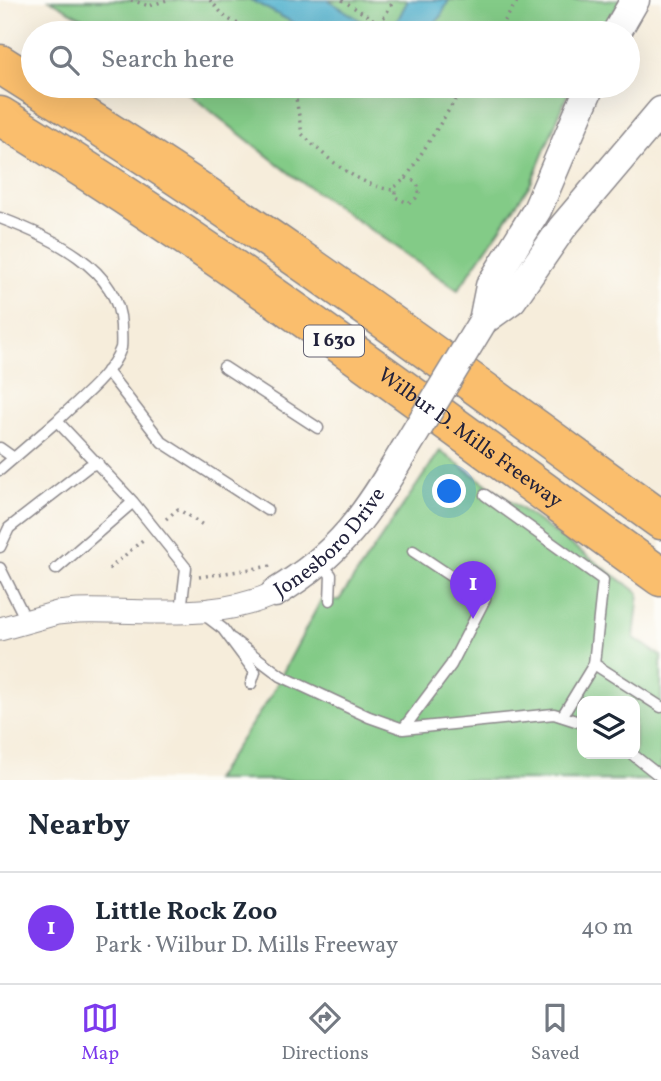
<!DOCTYPE html>
<meta charset="utf-8">
<style>
body{margin:0;font-family:Vollkorn,serif;background:#f6f6f7;color:#1f2937}
.controls{position:absolute;right:21px;bottom:21px;display:grid;overflow:hidden;border-radius:14px;box-shadow:0 7px 28px #0002}
.controls button{width:63px;height:63px;display:grid;place-items:center;padding:0;border:0;border-bottom:2px solid #e0e1e3;background:#fff;color:#1f2937;font:35px sans-serif}
.you{position:absolute;left:450px;top:492px;width:24px;height:24px;margin:-18px;border:5px solid #fff;border-radius:50%;background:#1a73e8;box-shadow:0 0 0 10px #1a73e833}
.badge{display:grid;place-items:center;width:46px;height:46px;border-radius:50%;background:#7c3aed;color:#fff;font-size:23px;font-weight:700}
.pin{position:absolute;translate:-50% -58px;filter:drop-shadow(0 2px 4px #0008)}
.pin::after{content:'';position:absolute;top:37px;width:24px;height:21px;background:inherit;clip-path:polygon(0 0,100% 0,50% 100%)}
.list{margin:0;padding:0;list-style:none}
h2{display:flex;justify-content:space-between;align-items:center;height:91px;margin:0;padding:0 28px;font-size:30px}
h2 small{font-size:23px;font-weight:400;color:#747a83}
.list li{display:grid;grid-template-columns:46px 1fr auto;gap:21px;align-items:center;box-sizing:border-box;height:112px;padding:0 28px;border-top:2px solid #e0e1e3}
.list b{display:block;font-size:26px;white-space:nowrap}
.list p{margin:0;font-size:23px;white-space:nowrap;color:#747a83}
.list em{font-size:23px;font-style:normal;color:#747a83}
.icon{flex:none;width:38px;height:38px;fill:none;stroke:currentColor;stroke-width:2;stroke-linecap:round;stroke-linejoin:round}
.map{position:relative;flex:none;width:661px;height:780px;overflow:hidden}
.search{position:absolute;background:#fff;box-shadow:0 7px 28px #0002;left:21px;right:21px;top:21px;height:77px;display:flex;align-items:center;gap:18px;box-sizing:border-box;padding:0 24px;border-radius:38px;color:#747a83;font-size:26px}
.sheet{height:203px;background:#fff}
nav{display:flex;justify-content:space-around;align-items:center;box-sizing:border-box;height:98px;border-top:2px solid #e0e1e3;background:#fff;font-size:19px;color:#747a83}
nav a{display:grid;justify-items:center;gap:4px}
nav .on{color:#7c3aed}
.map>svg:first-child{display:block}
.green{fill:#83cb87;stroke:#527661;stroke-width:2;fill-rule:evenodd}
.water{fill:#4eb0cd;stroke:#386984;stroke-width:2}
.lines{fill:none;stroke-linecap:round;stroke-linejoin:round}
.service-casing{stroke:#8c888b;stroke-width:13}
.minor-casing{stroke:#8c888b;stroke-width:25}
.tertiary-casing{stroke:#8c888b;stroke-width:31}
.motorway-casing{stroke:#8c888b;stroke-width:41}
.path{stroke:#8c888b;stroke-width:3.5;stroke-dasharray:2 5;stroke-linecap:butt}
.service{stroke:#fff;stroke-width:10}
.minor{stroke:#fff;stroke-width:23}
.tertiary{stroke:#fff;stroke-width:28}
.motorway{stroke:#fabe6d;stroke-width:38}
.tertiary-bridge-casing{stroke:#8c888b;stroke-width:31;stroke-linecap:butt}
.tertiary-bridge{stroke:#fff;stroke-width:28}
.labels{text-anchor:middle;dominant-baseline:central;stroke-width:5;stroke-linejoin:round;paint-order:stroke}
.shield{fill:#fdfcf7;stroke:#646373;stroke-width:2}
.shield-label{font-size:19px;font-weight:bold;fill:#22223b}
.street-label{font-size:21px;fill:#22223b;stroke:#fdfcf7}
</style>
<div class="map">
<svg width="661" height="780" viewBox="0 0 661 780">
<rect width="100%" height="100%" fill="#fdfcf7"/>
<filter id="ink" filterUnits="userSpaceOnUse"><feTurbulence type="fractalNoise" baseFrequency=".0143" numOctaves="2"/><feDisplacementMap in="SourceGraphic" scale="14" xChannelSelector="R" yChannelSelector="G"/><feConvolveMatrix kernelMatrix="1 2 1 2 8 2 1 2 1" color-interpolation-filters="sRGB"/></filter>
<filter id="wash" filterUnits="userSpaceOnUse"><feTurbulence type="fractalNoise" baseFrequency=".00686" numOctaves="4" result="noise"/><feDisplacementMap in="SourceGraphic" scale="28" xChannelSelector="R" yChannelSelector="G"/><feGaussianBlur stdDeviation="1.57" result="paint"/><feColorMatrix in="noise" values="0 0 0 0 0 0 0 0 0 0 0 0 0 0 0 0 0 1.4 0 .05"/><feComposite in="paint" operator="in"/></filter>
<g filter="url(#wash)">
<rect width="100%" height="100%" fill="#f6eddb"/>
<!-- green -->
<path class="green" d="M50,0H621L601,33H109Z
M179,86H571L531,183L458,290L297,179Z
M440,451L639,593L634,638L661,656V780H214L270,697L321,600H339ZM582,701H635V754H582Z"/>
<!-- water -->
<path class="water" d="M251,0H328L377,31L394,27L408,0H449L440,18L425,33H312Z"/>
</g>
<g filter="url(#ink)">
<g class="lines">
<defs>
<path id="service" d="M0,218C48,236 119,267 121,326C121,333 122,342 121,348C111,376 78,400 57,421
M224,367L318,428
M107,371L162,442L267,510
M0,448L14,458
M0,470L57,421L133,502L186,568L181,611
M485,495L603,580L594,664
M0,547L9,528L89,466L98,463
M321,563L331,575L330,600
M0,568L26,620
M56,569L133,502
M202,613L223,629L255,672L251,684
M232,639L281,676L369,717L403,729L554,714L582,723
M563,715L594,664L661,707
M403,729L451,665L485,599L413,551
M632,754L661,777"/>
<path id="minor" d="M0,629L57,613L78,611C144,609 214,622 275,593"/>
<g id="tertiary">
<path d="M616,33L635,0"/>
<path d="M483,321L512,300L562,228L661,111"/>
<path d="M483,321L490,286L537,210L590,86"/>
<path id="s1" d="M275,593C341,553 366,515 404,451"/>
</g>
<g id="motorway">
<path d="M0,64L33,85"/>
<path d="M35,86C252,218 456,371 661,520"/>
<path id="s2" d="M0,116C229,256 444,420 661,577"/>
</g>
</defs>
<!-- service casing -->
<use href="#service" class="service-casing"/>
<!-- minor casing -->
<use href="#minor" class="minor-casing"/>
<!-- tertiary casing -->
<use href="#tertiary" class="tertiary-casing"/>
<!-- motorway casing -->
<use href="#motorway" class="motorway-casing"/>
<!-- path -->
<path class="path" d="M131,0L149,6L167,0
M210,0L226,18L257,33
M342,0L395,33
M380,24L394,0
M497,33L518,0
M294,86L302,134C326,158 360,187 394,190
M406,178L416,182L420,190L416,198L408,203L395,197V187L406,178L464,86
M166,519L178,509L206,527
M109,569L145,538
M199,577L271,566"/>
<!-- service -->
<use href="#service" class="service"/>
<!-- minor -->
<use href="#minor" class="minor"/>
<!-- tertiary -->
<use href="#tertiary" class="tertiary"/>
<!-- motorway -->
<use href="#motorway" class="motorway"/>
<defs>
<path id="tertiary-bridge" d="M404,451L483,321"/>
</defs>
<!-- tertiary-bridge casing -->
<use href="#tertiary-bridge" class="tertiary-bridge-casing"/>
<!-- tertiary-bridge -->
<use href="#tertiary-bridge" class="tertiary-bridge"/>
</g>
</g>
<g class="labels">
<!-- shield labels -->
<rect class="shield" x="304" y="325.5" width="60" height="31" rx="5"/>
<g class="shield-label">
<text x="334" y="341">I 630</text>
</g>
<!-- street labels -->
<g class="street-label">
<text stroke="none"><textPath href="#s2" startOffset="570">Wilbur D. Mills Freeway</textPath></text>
<text stroke="none"><textPath href="#s1" startOffset="75">Jonesboro Drive</textPath></text>
</g>
</g>
</svg>
<div class="controls">
<button><svg class="icon" aria-label="layers" viewBox="0 0 24 24"><path d="M12 4l9 5-9 5-9-5zM3 14l9 5 9-5"/></svg></button>
</div>
<div class="you"></div>
<div class="pin badge" style="left:473px;top:619px">1</div>
<div class="search"><svg class="icon" aria-label="search" viewBox="0 0 24 24"><circle cx="10" cy="10" r="6"/><path d="M15 15l6 6"/></svg>Search here</div>
</div>
<section class="sheet">
<h2>Nearby<small></small></h2>
<ul class="list">
<li><span class="badge">1</span><div><b>Little Rock Zoo</b><p>Park · Wilbur D. Mills Freeway</p></div><em>40 m</em></li>
</ul>
</section>
<nav>
<a class="on"><svg class="icon" aria-label="map" viewBox="0 0 24 24"><path d="M3 6l6-2 6 2 6-2v14l-6 2-6-2-6 2zM9 4v14M15 6v14"/></svg>Map</a>
<a><svg class="icon" aria-label="directions" viewBox="0 0 24 24"><path d="M12 3l9 9-9 9-9-9zM9 14v-3h6M13 9l2 2-2 2"/></svg>Directions</a>
<a><svg class="icon" aria-label="saved" viewBox="0 0 24 24"><path d="M7 4h10v16l-5-4-5 4z"/></svg>Saved</a>
</nav>
